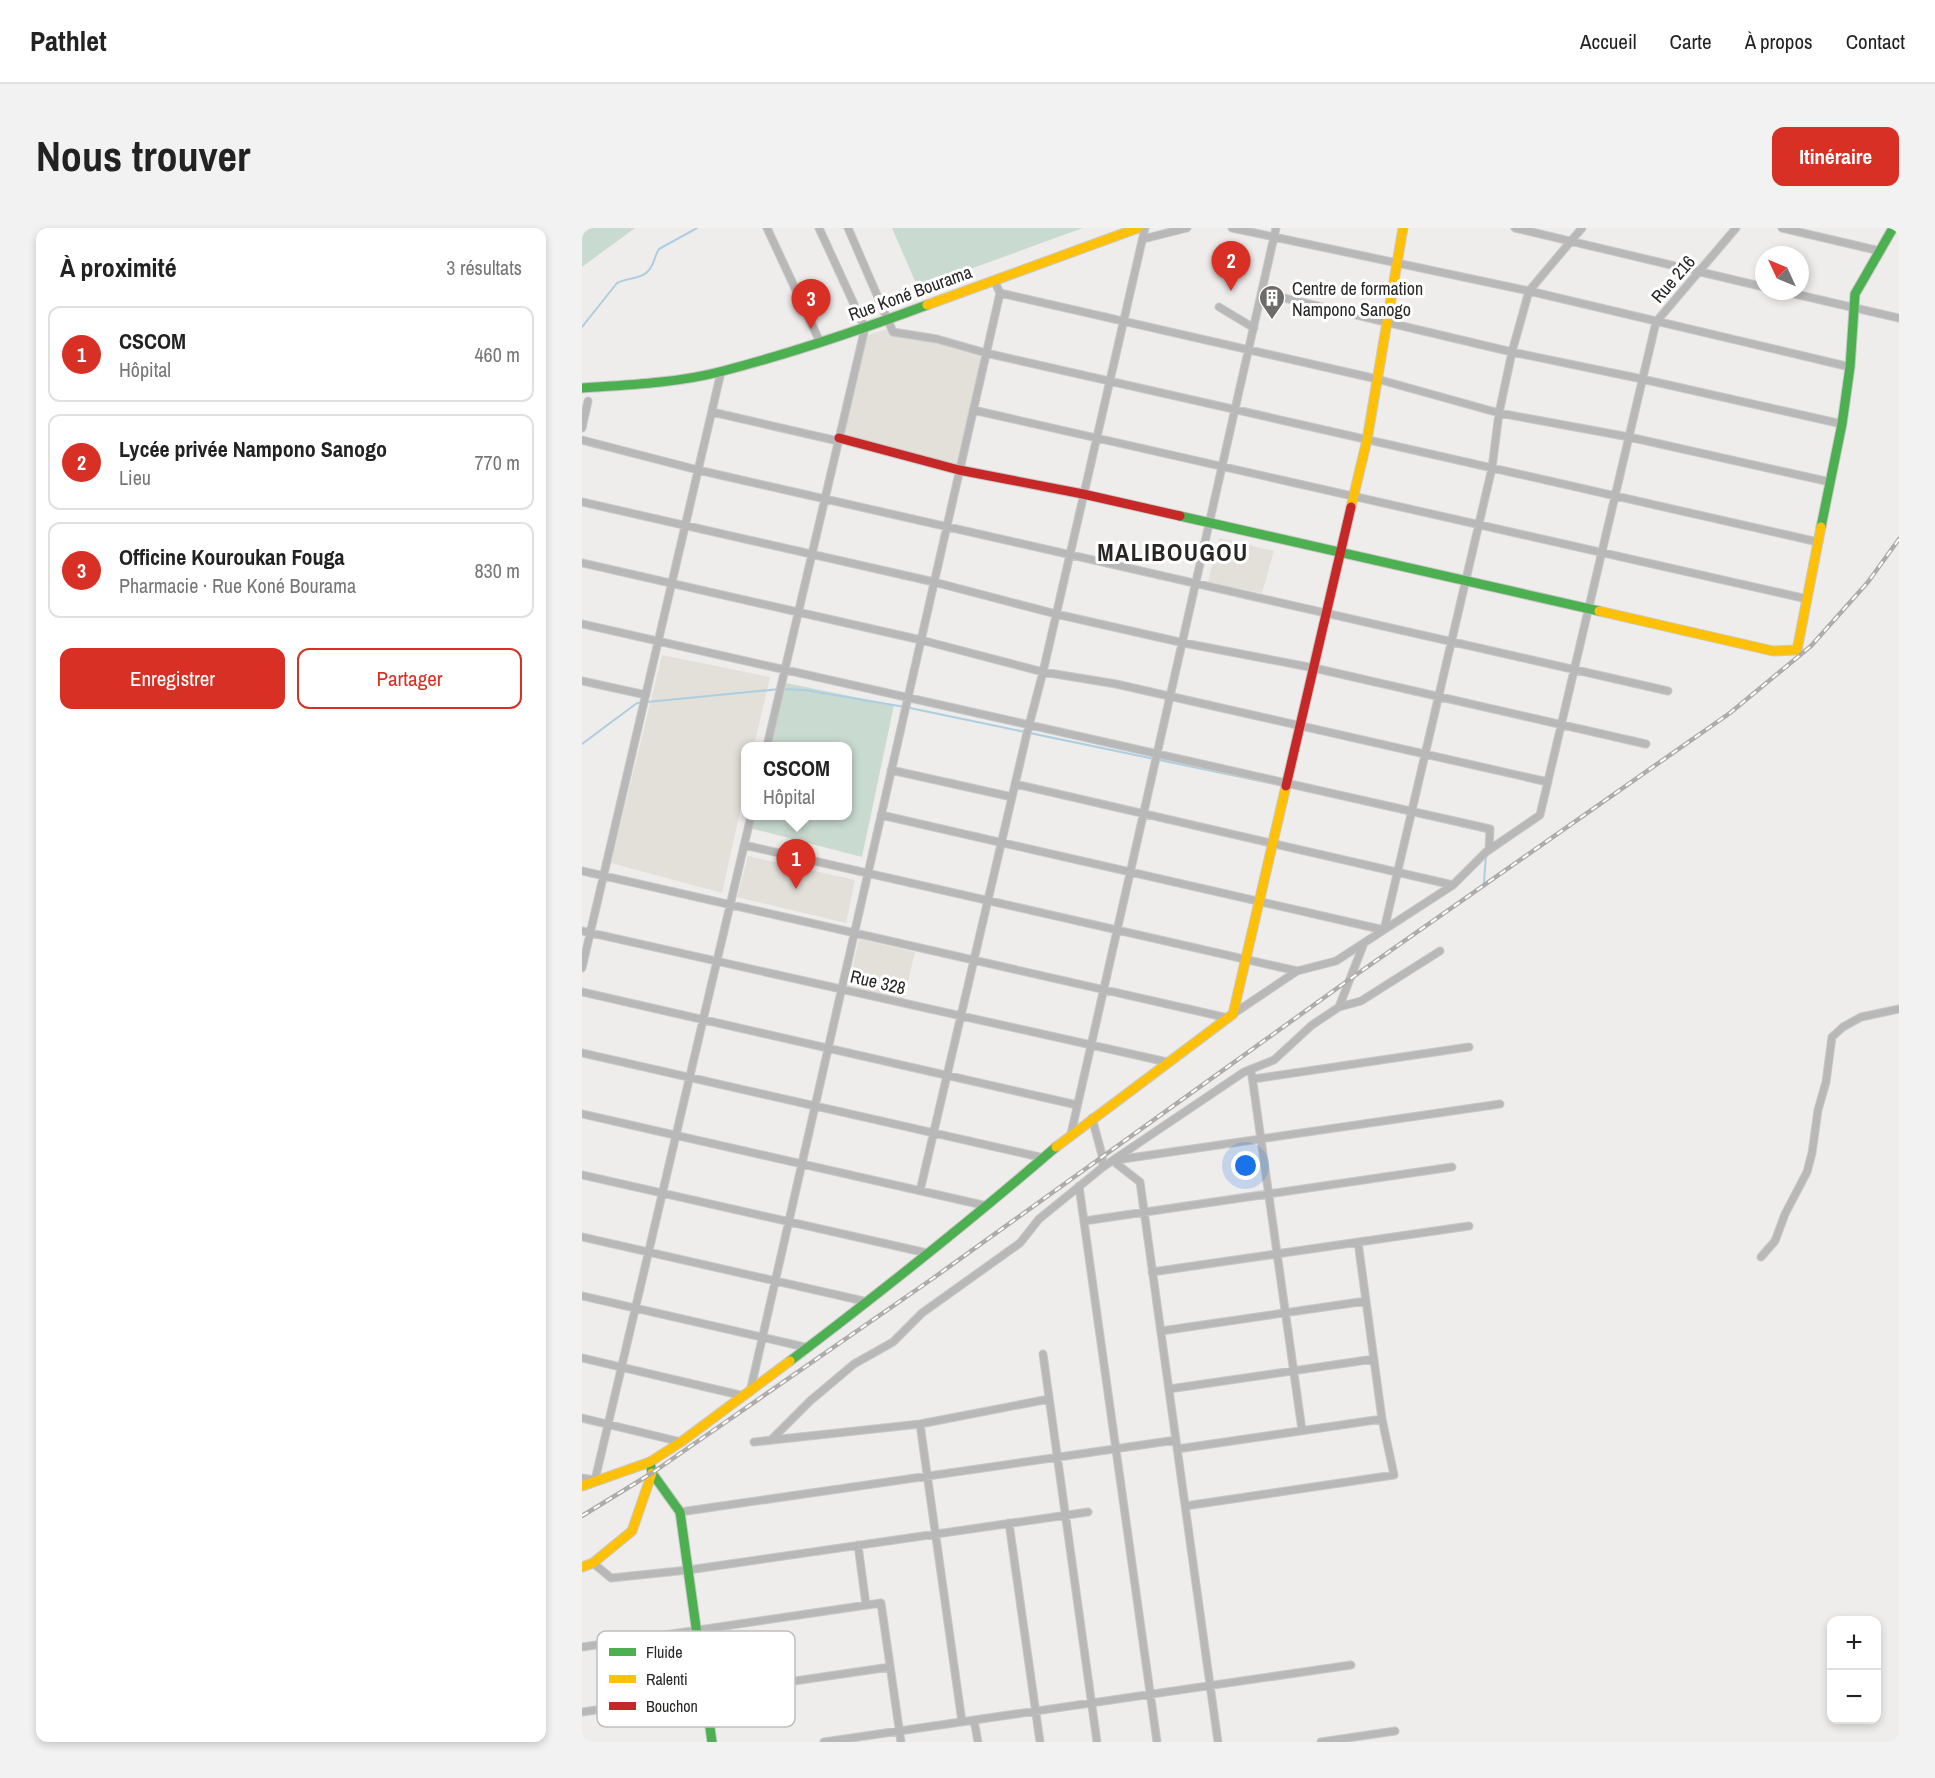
<!DOCTYPE html>
<html lang="fr">
<meta charset="utf-8">
<style>
body{margin:0;font-family:"Archivo Narrow",sans-serif;background:#f2f2f2;color:#222}
.controls{position:absolute;right:18px;bottom:18px;display:grid;overflow:hidden;border-radius:12px;box-shadow:0 3px 9px #0003}
.controls button{width:54px;height:54px;display:grid;place-items:center;padding:0;border:0;border-bottom:2px solid #e0e0e0;background:#fff;color:#222;font:30px sans-serif}
.compass{position:absolute;left:1173px;top:18px;width:54px;height:54px;border-radius:50%;background:#fff;box-shadow:0 3px 9px #0003;rotate:314deg}
.you{position:absolute;left:664px;top:938px;width:21px;height:21px;margin:-15px;border:4px solid #fff;border-radius:50%;background:#1a73e8;box-shadow:0 0 0 9px #1a73e833}
.badge{display:grid;place-items:center;width:39px;height:39px;border-radius:50%;background:#d93025;color:#fff;font-size:20px;font-weight:700}
.pin{position:absolute;translate:-50% -50px;filter:drop-shadow(0 2px 3px #0008)}
.pin::after{content:'';position:absolute;top:32px;width:21px;height:18px;background:inherit;clip-path:polygon(0 0,100% 0,50% 100%)}
.popup{position:absolute;left:159px;top:514px;width:111px;height:78px;box-sizing:border-box;display:grid;place-content:center;border-radius:12px;background:#fff;filter:drop-shadow(0 2px 4px #0005);font-size:20px;white-space:nowrap;color:#767676}
.popup b{font-size:22px;color:#222}
.popup::after{content:'';position:absolute;left:50%;top:100%;margin-left:-12px;border:12px solid transparent;border-top-color:#fff}
.list{margin:0;padding:0;list-style:none}
h2{display:flex;justify-content:space-between;align-items:center;height:78px;margin:0;padding:0 24px;font-size:26px}
h2 small{font-size:20px;font-weight:400;color:#767676}
.list li{display:grid;grid-template-columns:39px 1fr auto;gap:18px;align-items:center;box-sizing:border-box;height:96px;margin:0 12px 12px;padding:0 12px;border:2px solid #e0e0e0;border-radius:12px}
.list b{display:block;font-size:22px;white-space:nowrap}
.list p{margin:0;font-size:20px;white-space:nowrap;color:#767676}
.list em{font-size:20px;font-style:normal;color:#767676}
.actions{display:flex;gap:12px;padding:18px 24px}
.actions a{flex:1;padding:14px 0;border:2px solid #d93025;border-radius:12px;text-align:center;font-size:21px;color:#d93025}
.actions .main{background:#d93025;color:#fff}
.map{position:relative;flex:none;width:1317px;height:1514px;overflow:hidden;border-radius:12px}
header{display:flex;align-items:center;gap:36px;box-sizing:border-box;height:84px;padding:0 30px;background:#fff;border-bottom:2px solid #e0e0e0}
header strong{font-size:28px}
nav{display:flex;gap:33px;margin-inline-start:auto;font-size:21px}
.intro{display:flex;align-items:center;justify-content:space-between;box-sizing:border-box;height:144px;padding:0 36px}
h1{margin:0;font-size:42px}
.button{padding:15px 27px;border-radius:12px;background:#d93025;color:#fff;font-size:21px;font-weight:700}
main{display:flex;gap:36px;padding:0 36px}
aside{flex:1;background:#fff;border-radius:12px;box-shadow:0 3px 9px #0003}
.map>svg:first-child{display:block}
.built{fill:#e2e0d9}
.green{fill:#c9dbd0}
.lines{fill:none;stroke-linecap:round;stroke-linejoin:round}
.stream{stroke:#accee1;stroke-width:2}
.street-casing{stroke:#c9c9c8;stroke-width:9}
.fast-casing{stroke:#c9c9c8;stroke-width:11}
.slow-casing{stroke:#c9c9c8;stroke-width:11}
.jam-casing{stroke:#c9c9c8;stroke-width:11}
.street{stroke:#b8b8b8;stroke-width:7}
.fast{stroke:#4caf50;stroke-width:9}
.slow{stroke:#ffc107;stroke-width:9}
.jam{stroke:#c62828;stroke-width:9}
.rail-casing{stroke:#adacab;stroke-width:4.5}
.rail{stroke:#fff;stroke-width:2;stroke-dasharray:7;stroke-linecap:butt}
.labels{text-anchor:middle;dominant-baseline:central;stroke-width:6;stroke-linejoin:round;paint-order:stroke}
.street-label{font-size:18px;fill:#272625;stroke:#fff}
.poi-label{font-size:18px;fill:#272625;stroke:#fff;text-anchor:start}
.district-label{font-size:24px;font-weight:bold;letter-spacing:1.5px;fill:#272625;stroke:#fff}
.key{fill:#fff;stroke:#bebebe;stroke-width:1.5}
.key-label{font-size:16px;fill:#272625}
</style>
<header>
<strong>Pathlet</strong>
<nav><a>Accueil</a><a>Carte</a><a>À propos</a><a>Contact</a></nav>
</header>
<div class="intro"><h1>Nous trouver</h1><a class="button">Itinéraire</a></div>
<main>
<aside>
<h2>À proximité<small>3 résultats</small></h2>
<ul class="list">
<li><span class="badge">1</span><div><b>CSCOM</b><p>Hôpital</p></div><em>460 m</em></li>
<li><span class="badge">2</span><div><b>Lycée privée Nampono Sanogo</b><p>Lieu</p></div><em>770 m</em></li>
<li><span class="badge">3</span><div><b>Officine Kouroukan Fouga</b><p>Pharmacie · Rue Koné Bourama</p></div><em>830 m</em></li>
</ul>
<div class="actions"><a class="main">Enregistrer</a><a>Partager</a></div>
</aside>
<div class="map">
<svg width="1317" height="1514" viewBox="0 0 1317 1514">
<rect width="100%" height="100%" fill="#eeedeb"/>
<!-- built -->
<path class="built" d="M311,99L341,108L402,120L374,239L254,208L283,108Z
M637,310L692,323L680,365L626,354Z
M80,427L188,449L172,518H163V561L140,665L29,635Z
M166,628L273,652L264,695L155,669Z
M277,711L333,724L322,771L266,758Z"/>
<!-- green -->
<path class="green" d="M0,0H53L0,39Z
M310,0H501L336,60Z
M204,455L312,477L280,629L168,600L171,588H265V518H188Z"/>
<g class="lines">
<!-- stream -->
<path class="stream" d="M0,99L35,55C46,49 62,52 69,39C73,33 73,27 77,21L115,0
M0,516L55,475L198,461L223,462L323,479L702,558
M708,559L905,604V606
M902,654L904,627"/>
<defs>
<path id="street" d="M185,0L238,114
M266,0L311,104L355,111L404,125L1236,314
M650,0L947,63L1268,139
M933,0L1182,59
M1200,0L1298,23
M561,11L605,0
M1200,63L1317,90
M418,65L795,151L917,185L1047,209L1248,254
M681,65L930,124L1060,151L1260,196
M637,79L672,100
M391,182L1225,371
M130,184L256,213
M0,200L6,173
M0,212L116,242L1086,463
M0,274L352,354L474,386L602,415L732,440L1064,516
M0,335L339,412L461,444L534,456L966,554
M0,396L908,601L907,621
M0,453L64,467
M185,518L283,100L237,0
M309,542L430,569
M433,556L871,657
M299,587L802,702L910,240L917,185L930,124L947,63L1000,0
M162,617L715,743
M0,643L646,790
M0,703L585,834
M0,740L139,144
M0,764L495,877
M757,779L782,715
M651,786L715,743L754,733L871,657L904,624L958,587L1074,94L1154,0
M0,825L462,930
M669,841L720,1202
M671,851L887,819
M0,886L405,978
M510,890L520,927L521,939
M489,906L694,0
M534,932L918,876
M531,933L558,954L636,1514
M0,947L345,1025
M497,958L575,1514
M338,963L445,505L461,444L563,0
M502,993L870,939
M0,1009L286,1074
M1179,1029L1193,1013L1203,986L1225,944L1230,925L1236,882L1244,854L1250,809L1261,799L1279,789L1317,781
M570,1044L887,998
M0,1068L227,1120
M579,1103L784,1073
M461,1126L515,1514
M0,1130L162,1168
M587,1161L792,1131
M168,1164L418,65L412,52
M0,1190L99,1214
M338,1196L380,1494
M190,1211L228,1173L272,1136L311,1114L340,1085L438,1015L457,991L521,939L662,844L692,832L730,797L757,779L779,773L858,723
M172,1214L338,1196L467,1171
M595,1221L800,1191
M0,1250L13,1252L169,588
M603,1278L812,1247L800,1191L776,1014
M98,1284L594,1212
M427,1295L458,1514
M276,1317L284,1377
M11,1335L29,1350L106,1342L506,1284
M0,1419L299,1375L319,1514
M0,1484L308,1439
M392,1492L396,1514
M242,1514L769,1437
M739,1514L813,1503"/>
<path id="fast" d="M0,160C46,157 96,155 141,143C210,125 278,102 345,77
M598,288L1017,383
M1239,299L1260,196L1268,139L1273,66L1311,0
M208,1133C299,1064 388,993 474,919
M68,1234L70,1245L98,1284L130,1514"/>
<path id="slow" d="M345,77L556,0
M769,279L785,212L821,0
M1017,383L1191,423L1215,422L1239,299
M474,919L651,786L704,558
M0,1258L68,1234L99,1214L208,1133
M0,1339L11,1335L50,1303L70,1245"/>
<path id="jam" d="M257,210L377,242L501,266L598,288
M704,558L769,279"/>
</defs>
<!-- street casing -->
<use href="#street" class="street-casing"/>
<!-- fast casing -->
<use href="#fast" class="fast-casing"/>
<!-- slow casing -->
<use href="#slow" class="slow-casing"/>
<!-- jam casing -->
<use href="#jam" class="jam-casing"/>
<!-- street -->
<use href="#street" class="street"/>
<!-- fast -->
<use href="#fast" class="fast"/>
<!-- slow -->
<use href="#slow" class="slow"/>
<!-- jam -->
<use href="#jam" class="jam"/>
<defs>
<path id="rail" d="M0,1288L70,1245L350,1051L768,751L1148,485L1229,418L1286,354L1317,311"/>
</defs>
<!-- rail casing -->
<use href="#rail" class="rail-casing"/>
<!-- rail -->
<use href="#rail" class="rail"/>
</g>
<!-- icons -->
<defs>
<symbol id="building-pin" viewBox="-11 -11 22 30"><path d="M0 17L-7.5 6A9.5 9.5 0 1 1 7.5 6Z" fill="#6d6c6a" stroke="#fff"/><path d="M-4-6H4V6H1V3H-1V6H-4ZM-2.5-4.3h1.7v1.8h-1.7ZM.8-4.3h1.7v1.8H.8ZM-2.5-1h1.7V.8h-1.7ZM.8-1h1.7V.8H.8Z" fill="#fff"/></symbol>
</defs>
<g fill-rule="evenodd">
<use href="#building-pin" x="675" y="55" width="30" height="40"/>
</g>
<g class="labels">
<!-- street labels -->
<g class="street-label">
<text transform="translate(1091 51) rotate(-49)">Rue 216</text>
<text transform="translate(328 65) rotate(-20)">Rue Koné Bourama</text>
<text transform="translate(296 754) rotate(13)">Rue 328</text>
</g>
<!-- poi labels -->
<g class="poi-label">
<text x="710" y="60">Centre de formation<tspan x="710" dy="21">Nampono Sanogo</tspan></text>
</g>
<!-- district labels -->
<g class="district-label">
<text x="591" y="324">MALIBOUGOU</text>
</g>
</g>
<!-- legend -->
<rect x="15" y="1403" width="198" height="96" rx="9" class="key"/>
<rect x="27" y="1420" width="27" height="8" fill="#4caf50"/>
<rect x="27" y="1447" width="27" height="8" fill="#ffc107"/>
<rect x="27" y="1474" width="27" height="8" fill="#c62828"/>
<g class="key-label">
<text x="64" y="1430">Fluide</text>
<text x="64" y="1457">Ralenti</text>
<text x="64" y="1484">Bouchon</text>
</g>
</svg>
<div class="controls">
<button>+</button>
<button>−</button>
</div>
<svg class="compass" viewBox="-18 -18 36 36"><path d="M0-13l5 13h-10z" fill="#e53935"/><path d="M0 13l5-13h-10z" fill="#767676"/></svg>
<div class="you"></div>
<div class="pin badge" style="left:214px;top:661px">1</div>
<div class="popup"><b>CSCOM</b>Hôpital</div>
<div class="pin badge" style="left:649px;top:63px">2</div>
<div class="pin badge" style="left:229px;top:101px">3</div>
</div>
</main>
